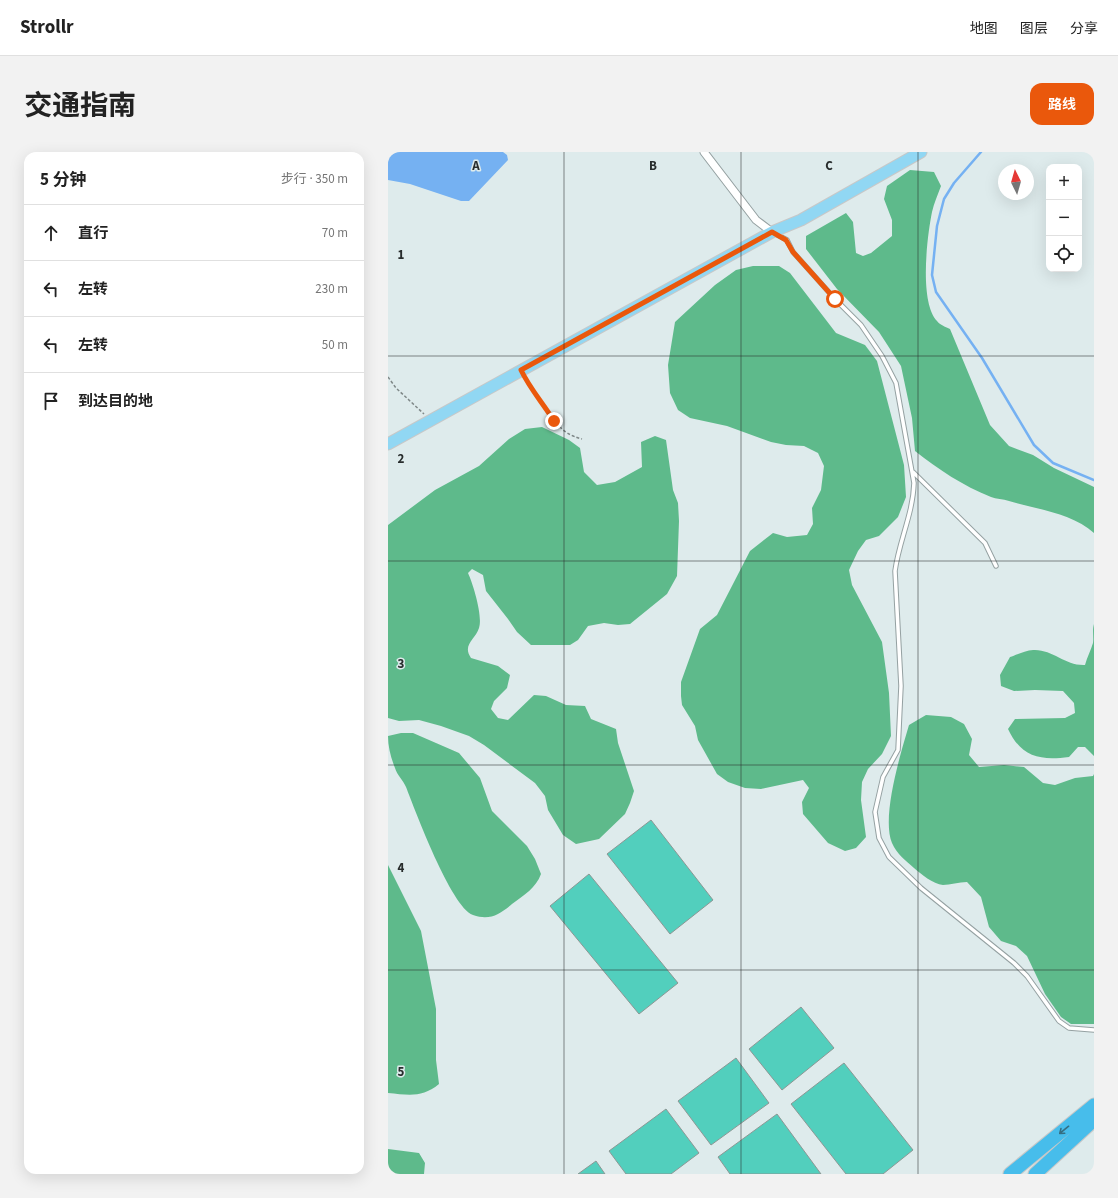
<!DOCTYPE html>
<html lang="zh">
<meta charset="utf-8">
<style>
body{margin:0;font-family:"Source Sans 3","Noto Sans SC",sans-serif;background:#f2f2f2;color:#222}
.controls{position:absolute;right:12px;top:12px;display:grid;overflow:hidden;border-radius:8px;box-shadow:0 4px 16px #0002}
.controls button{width:36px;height:36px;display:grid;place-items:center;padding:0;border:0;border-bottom:1px solid #e0e0e0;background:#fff;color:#222;font:20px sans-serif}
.compass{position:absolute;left:610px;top:12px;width:36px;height:36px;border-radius:50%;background:#fff;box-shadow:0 4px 16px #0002;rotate:355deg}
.stop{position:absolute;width:12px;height:12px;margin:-9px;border:3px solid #ea580c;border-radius:50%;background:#fff}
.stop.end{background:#ea580c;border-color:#fff;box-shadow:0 1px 4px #0008}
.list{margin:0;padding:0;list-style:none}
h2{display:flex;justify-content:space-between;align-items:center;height:52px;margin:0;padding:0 16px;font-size:17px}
h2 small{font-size:13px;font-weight:400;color:#767676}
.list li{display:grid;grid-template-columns:26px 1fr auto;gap:12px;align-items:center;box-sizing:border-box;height:56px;padding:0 16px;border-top:1px solid #e0e0e0}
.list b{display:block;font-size:15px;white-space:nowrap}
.list em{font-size:13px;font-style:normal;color:#767676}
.icon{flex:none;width:22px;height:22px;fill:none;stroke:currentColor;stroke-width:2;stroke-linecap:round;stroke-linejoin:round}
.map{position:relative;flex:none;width:706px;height:1022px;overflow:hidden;border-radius:12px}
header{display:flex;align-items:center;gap:24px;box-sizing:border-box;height:56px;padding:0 20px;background:#fff;border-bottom:1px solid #e0e0e0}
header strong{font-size:19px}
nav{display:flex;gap:22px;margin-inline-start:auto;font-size:14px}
.intro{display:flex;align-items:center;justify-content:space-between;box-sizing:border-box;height:96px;padding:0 24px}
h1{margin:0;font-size:28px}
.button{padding:10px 18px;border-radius:12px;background:#ea580c;color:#fff;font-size:14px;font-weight:700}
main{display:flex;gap:24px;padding:0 24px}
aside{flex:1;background:#fff;border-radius:12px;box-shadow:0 4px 16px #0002}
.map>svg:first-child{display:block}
.forest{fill:#5eba8b}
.water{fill:#75b1f2}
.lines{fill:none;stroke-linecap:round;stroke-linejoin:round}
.stream{stroke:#75b1f2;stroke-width:2.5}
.building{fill:#52cfbd;stroke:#8c9794}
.service-casing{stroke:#95a1a2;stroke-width:5.5}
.minor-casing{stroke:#95a1a2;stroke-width:9}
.primary-casing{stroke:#c7c8c8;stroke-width:13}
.motorway-casing{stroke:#c7c8c8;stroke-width:15}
.path{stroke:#7f8888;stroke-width:1.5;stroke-dasharray:3 2;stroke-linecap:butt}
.service{stroke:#fff;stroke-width:3.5}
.minor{stroke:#fff;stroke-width:7}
.primary{stroke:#91d7f3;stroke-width:11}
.motorway{stroke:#47bdeb;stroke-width:13}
.oneway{stroke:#366e82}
.route{stroke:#ea580c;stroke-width:5}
.grid{fill:none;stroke:#282d2d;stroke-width:1;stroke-opacity:0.55}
.grid-label{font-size:13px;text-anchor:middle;font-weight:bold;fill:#282d2d;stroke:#deebec;stroke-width:3;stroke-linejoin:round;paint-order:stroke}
</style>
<header>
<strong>Strollr</strong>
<nav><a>地图</a><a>图层</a><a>分享</a></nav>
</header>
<div class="intro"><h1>交通指南</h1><a class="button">路线</a></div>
<main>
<aside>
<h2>5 分钟<small>步行 · 350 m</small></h2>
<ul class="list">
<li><svg class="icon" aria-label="ahead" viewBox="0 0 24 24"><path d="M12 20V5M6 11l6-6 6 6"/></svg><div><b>直行</b></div><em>70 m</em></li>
<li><svg class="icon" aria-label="left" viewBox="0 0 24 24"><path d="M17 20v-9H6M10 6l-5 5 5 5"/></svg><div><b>左转</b></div><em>230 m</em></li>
<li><svg class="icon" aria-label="left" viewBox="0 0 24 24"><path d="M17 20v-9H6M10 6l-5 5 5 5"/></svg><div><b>左转</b></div><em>50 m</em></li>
<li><svg class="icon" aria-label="arrive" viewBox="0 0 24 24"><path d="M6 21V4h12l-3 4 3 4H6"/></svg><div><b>到达目的地</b></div></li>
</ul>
</aside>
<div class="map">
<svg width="706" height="1022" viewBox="0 0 706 1022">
<rect width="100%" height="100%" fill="#deebec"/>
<!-- forest -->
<path class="forest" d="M522,18L546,20L553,34C550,42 546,51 544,60C539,85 531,150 549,169C552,173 558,175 562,177L602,273L621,294L645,303L666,316L706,335V381C684,361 648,357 621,349C615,347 608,347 603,345C575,334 550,317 527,299L524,266L513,214L491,180L449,137L418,97V84L458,61L465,70L468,101L475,104L483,101L504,84V68L496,47L499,34Z
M365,114H391L402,121L448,181L477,193L489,209L516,313L518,345L510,365L491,384L478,388L470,399L461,418L464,433L494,490L501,541L503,584L494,602L480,617L474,630L473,648L478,685L468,696L457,699L440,691L415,662L414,650L421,636L415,628L373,637L357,636L340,630L329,622L310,588L307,574L294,553L293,544V530L312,477L329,463L362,399L385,381L399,385L419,383L425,372L424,356L433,338L436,314L430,301L416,294L398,293L383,290L339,274L302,266L290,258L282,241L280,213L287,170L327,133L348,118Z
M154,275L181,288L192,296L196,320L209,333L227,330L254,315L253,290L267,284L278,288L285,338L290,351L291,369L289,424L279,442L242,472L230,473L216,471L200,474L190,488L182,493H143L129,480L120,467L98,439L95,423L84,417L80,421C85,432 95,464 91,476C87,488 74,493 83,506L110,514L122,523L119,536L106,549L103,557L110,566L120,568L146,543L158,544L178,553L197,554L203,567L228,577L230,591L246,639L242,651L237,662L211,687L188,692L175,683L160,658L157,644L147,631L96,593L81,584L53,574L31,568L11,569L0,566V373L47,338L91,314L121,287L137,277Z
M706,472V604L697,595H690L681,605C652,609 633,605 620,577L627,567L677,566L687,561L686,551L675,539L647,538L626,539L613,534L612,523L622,505C629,503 639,497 647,498C665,498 678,514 697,513C699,505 703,498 705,491C706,485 704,479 706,472Z
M538,563L563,565L576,572L584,587L581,603L591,615L616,613L636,615L655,631L667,633L687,626L705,624L706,622V872H683L673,865L657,842L639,804L628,794L613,789L601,775L593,745L579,730C571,730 562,733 555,733C545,732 533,722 526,716C517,708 509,702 504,691C493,665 513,600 521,573Z
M13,581H25L71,601L92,626L104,659L139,694L147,707L153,722C148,736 136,743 124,752C112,762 102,769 85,763C63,755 27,658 18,635C15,628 9,623 7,616C3,606 0,595 0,584Z
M0,713L33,779L48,857V908L51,932C34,946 21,943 0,941Z
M0,997L31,1001L37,1011L36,1022H0Z"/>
<!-- water -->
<path class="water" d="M0,0H115L119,3L120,8L81,49H73L22,32L0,28Z"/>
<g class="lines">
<!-- stream -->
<path class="stream" d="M593,0L566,31L556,47L549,74L544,123L548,140L594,206L646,293L665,311L706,328"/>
</g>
<!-- building -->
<path class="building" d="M263,668L325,748L282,782L219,702Z
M201,722L290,831L251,862L162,754Z
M413,855L446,896L394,938L361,897Z
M348,906L381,951L323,993L290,949Z
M456,911L525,998L495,1022H458L403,952Z
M278,957L311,1001L283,1022H238L221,999Z
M389,962L433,1022H342L330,1005Z
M208,1009L217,1022H190Z"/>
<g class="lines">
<defs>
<path id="service" d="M386,81L399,88L405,100L447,147L473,173L494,204L508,231L526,331C525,362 511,389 507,419L513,534L510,598L495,625L487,660L491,686L501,705L533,736L626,811L639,824L671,869L681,876L706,878
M525,320L597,391L608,414"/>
<path id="minor" d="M316,0L368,68L384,80"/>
<path id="primary" d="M0,292L384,80L413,68L533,0"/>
<path id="motorway" d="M622,1022L706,953
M647,1022L706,968"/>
</defs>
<!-- service casing -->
<use href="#service" class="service-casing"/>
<!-- minor casing -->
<use href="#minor" class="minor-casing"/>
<!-- primary casing -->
<use href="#primary" class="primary-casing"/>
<!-- motorway casing -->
<use href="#motorway" class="motorway-casing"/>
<!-- path -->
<path class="path" d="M0,225L8,236L36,262
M137,226C141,237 149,243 155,252C168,269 171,281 194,287"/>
<!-- service -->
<use href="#service" class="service"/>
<!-- minor -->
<use href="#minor" class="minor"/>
<!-- primary -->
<use href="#primary" class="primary"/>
<!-- motorway -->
<use href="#motorway" class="motorway"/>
</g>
<!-- one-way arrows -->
<defs><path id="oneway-shaft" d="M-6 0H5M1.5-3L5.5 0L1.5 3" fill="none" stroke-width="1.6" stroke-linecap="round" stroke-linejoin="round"/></defs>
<use class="oneway" href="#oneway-shaft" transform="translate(676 978) rotate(141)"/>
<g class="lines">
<!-- route -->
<path class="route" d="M166,269C155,251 142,237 133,218L384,80L398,88L405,100L447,147"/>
</g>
<!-- grid -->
<path class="grid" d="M176,0V1022M353,0V1022M530,0V1022M0,204H706M0,409H706M0,613H706M0,818H706"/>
<g class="grid-label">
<text x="88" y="18">A</text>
<text x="265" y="18">B</text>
<text x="441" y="18">C</text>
<text x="13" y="107">1</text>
<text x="13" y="311">2</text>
<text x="13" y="516">3</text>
<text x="13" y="720">4</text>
<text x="13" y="924">5</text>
</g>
</svg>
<div class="controls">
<button>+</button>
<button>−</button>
<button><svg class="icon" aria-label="locate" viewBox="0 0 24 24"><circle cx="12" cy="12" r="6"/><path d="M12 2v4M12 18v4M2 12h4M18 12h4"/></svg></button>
</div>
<svg class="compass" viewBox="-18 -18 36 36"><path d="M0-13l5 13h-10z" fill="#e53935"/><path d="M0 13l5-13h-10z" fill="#767676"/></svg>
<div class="stop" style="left:447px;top:147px"></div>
<div class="stop end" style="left:166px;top:269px"></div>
</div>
</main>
